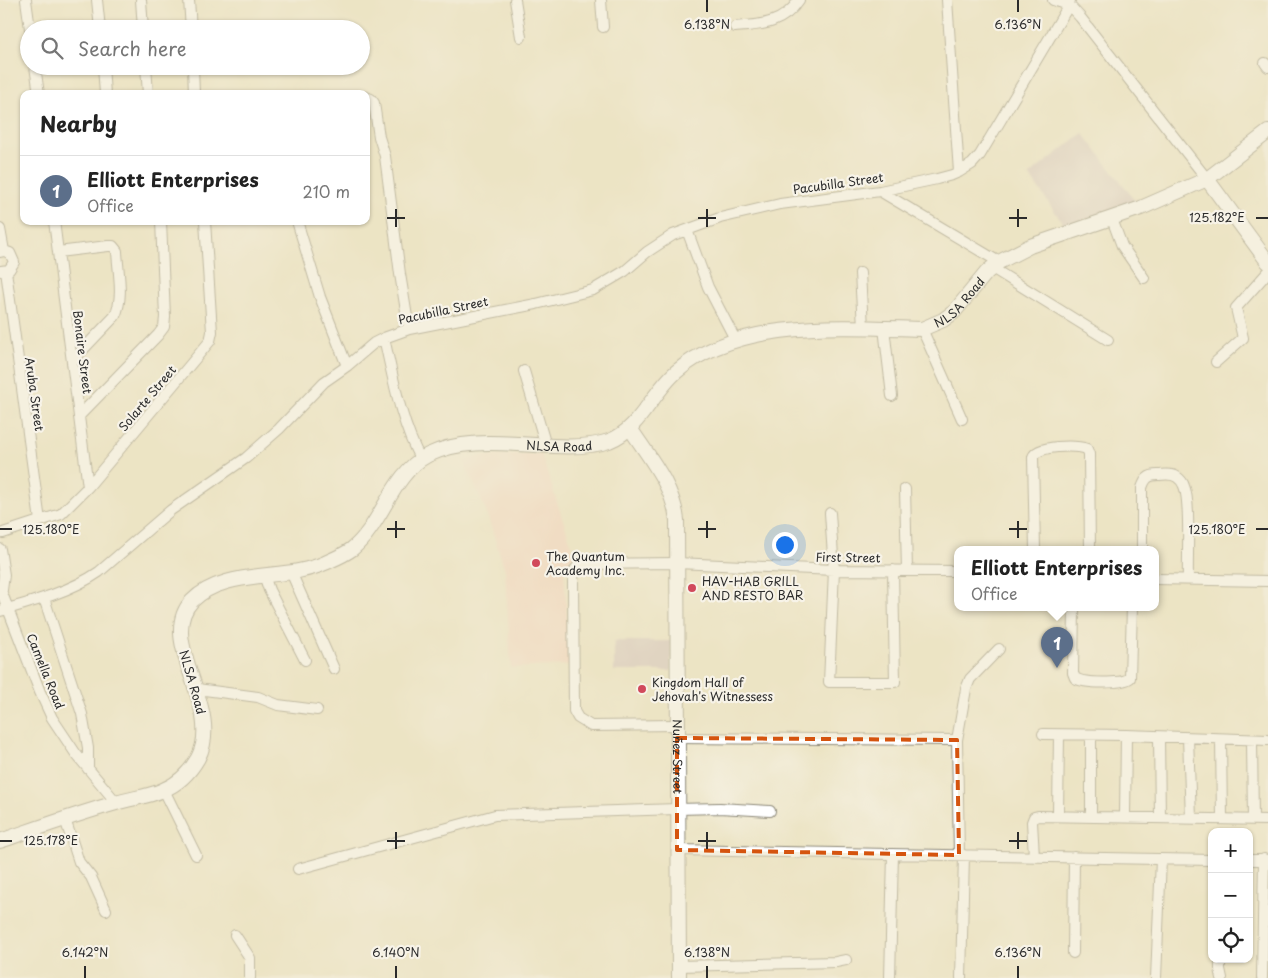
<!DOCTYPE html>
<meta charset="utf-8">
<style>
body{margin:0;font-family:"Playpen Sans",sans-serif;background:#f6f6f6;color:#222}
.controls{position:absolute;right:15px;bottom:15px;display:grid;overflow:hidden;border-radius:10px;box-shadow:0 1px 4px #0004}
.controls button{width:45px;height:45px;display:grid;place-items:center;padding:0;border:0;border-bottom:1px solid #e0e0e0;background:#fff;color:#222;font:25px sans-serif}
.you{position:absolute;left:784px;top:544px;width:18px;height:18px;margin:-12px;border:4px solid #fff;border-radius:50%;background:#1a73e8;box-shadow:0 0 0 8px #1a73e833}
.badge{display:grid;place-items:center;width:32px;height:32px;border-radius:50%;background:#d1495b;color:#fff;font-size:16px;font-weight:700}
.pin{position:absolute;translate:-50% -41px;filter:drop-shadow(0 1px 2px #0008)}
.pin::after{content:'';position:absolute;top:26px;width:18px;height:15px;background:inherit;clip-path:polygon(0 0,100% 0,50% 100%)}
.popup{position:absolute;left:954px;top:546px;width:205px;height:65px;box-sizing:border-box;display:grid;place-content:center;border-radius:10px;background:#fff;filter:drop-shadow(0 1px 4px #0005);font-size:16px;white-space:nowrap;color:#767676}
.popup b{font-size:19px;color:#222}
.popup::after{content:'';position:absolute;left:50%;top:100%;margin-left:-10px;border:10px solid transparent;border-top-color:#fff}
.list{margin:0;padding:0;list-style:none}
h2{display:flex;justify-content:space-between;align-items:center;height:65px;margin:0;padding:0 20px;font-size:21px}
h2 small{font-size:16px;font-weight:400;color:#767676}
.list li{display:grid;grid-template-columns:32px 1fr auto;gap:15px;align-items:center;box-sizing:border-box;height:70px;padding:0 20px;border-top:1px solid #e0e0e0}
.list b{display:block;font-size:19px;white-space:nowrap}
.list p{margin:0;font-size:16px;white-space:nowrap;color:#767676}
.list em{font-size:16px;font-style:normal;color:#767676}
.icon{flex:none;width:28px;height:28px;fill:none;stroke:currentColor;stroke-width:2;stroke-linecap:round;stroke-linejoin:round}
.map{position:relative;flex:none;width:1268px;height:978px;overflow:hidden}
.search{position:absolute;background:#fff;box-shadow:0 1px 4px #0004;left:20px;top:20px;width:350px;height:55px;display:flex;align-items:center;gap:12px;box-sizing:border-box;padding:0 18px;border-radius:28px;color:#767676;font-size:19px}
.panel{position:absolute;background:#fff;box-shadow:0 1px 4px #0004;left:20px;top:90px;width:350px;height:135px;border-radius:10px}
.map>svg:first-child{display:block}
.built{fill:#f4d3c0}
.industrial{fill:#d0c0bc}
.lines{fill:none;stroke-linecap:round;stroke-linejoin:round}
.street-casing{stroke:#8c8878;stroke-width:12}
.secondary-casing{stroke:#8c8878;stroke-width:16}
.street{stroke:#fff;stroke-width:10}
.secondary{stroke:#fff;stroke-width:14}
.marked{fill:none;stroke:#d5540f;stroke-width:4;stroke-dasharray:10 6;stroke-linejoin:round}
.ticks{fill:none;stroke:#2b2b2b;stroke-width:2}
.poi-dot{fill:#d1495b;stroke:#f7f3e8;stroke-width:2}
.labels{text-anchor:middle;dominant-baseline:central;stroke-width:4.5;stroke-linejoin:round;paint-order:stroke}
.street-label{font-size:12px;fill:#2b2b2b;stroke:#f7f3e8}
.poi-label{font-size:12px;fill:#2b2b2b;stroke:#f7f3e8;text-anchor:start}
.ticks-label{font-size:12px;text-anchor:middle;fill:#2b2b2b;stroke:#f7f3e8;stroke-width:4.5;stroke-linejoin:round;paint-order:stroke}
</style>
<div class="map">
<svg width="1268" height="978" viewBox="0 0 1268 978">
<rect width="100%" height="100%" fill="#f7f3e8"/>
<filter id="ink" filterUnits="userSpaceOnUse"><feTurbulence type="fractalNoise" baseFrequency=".02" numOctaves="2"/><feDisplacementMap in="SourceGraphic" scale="10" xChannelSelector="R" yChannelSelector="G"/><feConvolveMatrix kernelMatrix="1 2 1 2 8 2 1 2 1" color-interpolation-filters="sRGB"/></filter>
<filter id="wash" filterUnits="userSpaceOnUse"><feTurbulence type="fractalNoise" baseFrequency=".0096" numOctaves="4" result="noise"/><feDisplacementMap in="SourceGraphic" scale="20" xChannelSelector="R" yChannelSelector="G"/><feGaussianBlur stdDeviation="1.12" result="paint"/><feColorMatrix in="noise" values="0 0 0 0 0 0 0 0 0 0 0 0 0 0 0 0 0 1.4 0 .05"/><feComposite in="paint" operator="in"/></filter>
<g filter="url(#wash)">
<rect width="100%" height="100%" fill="#ece4c4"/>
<!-- built -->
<path class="built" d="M541,454L575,556L564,570L570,665L511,668L505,570L486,511L464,461L486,456Z"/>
<!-- industrial -->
<path class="industrial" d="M1083,133L1141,208L1070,233L1029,175Z
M614,641H671V671H614Z"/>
</g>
<g filter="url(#ink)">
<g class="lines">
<defs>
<path id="street" d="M26,0L30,29
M97,0L100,29
M141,0L143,29
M189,0L191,29
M515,0L521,37
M601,0L603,27
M947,0L959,172
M1070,0L1069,5L1080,17L1207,179
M735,27C762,25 783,24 799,0
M1265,63L1268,67
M35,66L39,94
M103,66L105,94
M146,66L148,94
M193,66L194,94
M366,97L371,99L374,103L379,137L385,156L400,274L409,329
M880,191L999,262
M1112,219L1122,246L1144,278
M54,221L88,487
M297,221L320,297L347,366
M0,229L4,251
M687,230L708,287L736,341
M0,252L4,251L10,253L14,262L9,270L1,271
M58,252L108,246H113L117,251C118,272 124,297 115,316L72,361
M992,268L1108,340
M6,271L40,521
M860,273L863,327
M884,328L892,396
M922,329L962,419
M384,338C393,377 401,424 421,460
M1216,362L1243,338L1236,308L1268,272
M524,371L546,446
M79,416L158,335L164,327L165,317L161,221
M905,489L907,570
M830,513L834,570L829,682H895L893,570
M3,533L61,514L88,487L210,341L212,332L205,221
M0,549L4,575L2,590
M1035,549L1033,457C1037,445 1076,445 1087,449L1089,454L1090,549
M1142,549V488C1145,479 1148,475 1158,475C1164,475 1171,473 1177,477C1180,479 1183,483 1184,486C1191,502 1187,558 1188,578
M291,572L334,669
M264,575L269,590L305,660
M1156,579L1268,581
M0,588L40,692L52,718L76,754L116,802
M44,598L82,714L88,748V769
M1074,607L1073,673L1075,678C1084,684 1122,684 1130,678L1132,607
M0,611C32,602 72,591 99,572L171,510L246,458L279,429L324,382L347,366L374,343L384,338L409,329L536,304L593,290L625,271L647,252L673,235L720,218L780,204L880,191L937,179L952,175L959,172L972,164L980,155L1069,5L1053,0
M197,689L258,697L278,705L317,710
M677,725L591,726L578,718L574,711L573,582C574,573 573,568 582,564L677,563L834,570L958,571
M1043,734L1126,735L1268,740
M1159,737L1160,817
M677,738L957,740
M1188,738L1191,818
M1221,739L1222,819
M1252,740L1253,820
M164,790L196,855
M1058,816L1059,735
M1091,817V735
M1125,817L1126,735
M65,819L79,862L91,877L106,910
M677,850L1212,860
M959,855L957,740L966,689L970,679L999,649
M1034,856L1032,822L1034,817L1038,816L1268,820
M1249,860H1268
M298,869L495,815L677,809L720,808L770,811
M235,935L250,958V978
M1073,953L1074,857
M1220,959V969L1222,978
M679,966L836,962L846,960
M890,978L893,854
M961,978L964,855
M1156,978L1161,859
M1262,978L1264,859"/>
<g id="secondary">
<path d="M1207,179L1268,262"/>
<path id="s1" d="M630,428C648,456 673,485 677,520L679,978"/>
<path id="s2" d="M0,841C38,828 77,814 116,803C131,798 148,797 163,790C178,784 190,772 198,758C225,708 155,640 192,601C224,568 286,581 325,563C334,559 344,555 352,549C383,524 391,474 428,455C466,436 513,445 554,446C572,447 591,447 609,441C639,430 652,393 676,372C738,318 845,327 922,329L943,320L954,312L987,272L999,262L1030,246L1141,208L1207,179L1268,132"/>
</g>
</defs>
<!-- street casing -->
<use href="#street" class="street-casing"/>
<!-- secondary casing -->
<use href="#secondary" class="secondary-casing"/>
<!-- street -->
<use href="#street" class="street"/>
<!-- secondary -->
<use href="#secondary" class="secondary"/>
</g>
</g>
<!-- marked area -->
<path d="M0 0H1268V978H0ZM677,738L957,740L959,855L677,850Z" fill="#ece4c4" fill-opacity=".55" fill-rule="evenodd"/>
<path class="marked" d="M677,738L957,740L959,855L677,850Z"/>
<!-- ticks -->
<path class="ticks" d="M707,0V12M1018,0V12M396,209V227M707,209V227M1018,209V227M387,218H405M698,218H716M1009,218H1027M1256,218H1268M396,521V538M707,521V538M1018,521V538M0,529H12M387,529H405M698,529H716M1009,529H1027M1256,529H1268M396,832V849M707,832V849M1018,832V849M0,841H12M387,841H405M698,841H716M1009,841H1027M85,966V978M396,966V978M707,966V978M1018,966V978"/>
<!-- markers -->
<g class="poi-dot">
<circle cx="536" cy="563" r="5"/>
<circle cx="692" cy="588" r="5"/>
<circle cx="642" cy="689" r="5"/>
</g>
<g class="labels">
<!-- street labels -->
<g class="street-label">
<text transform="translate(838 183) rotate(-8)">Pacubilla Street</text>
<text stroke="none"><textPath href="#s2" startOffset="1259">NLSA Road</textPath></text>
<text transform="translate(443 310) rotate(-12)">Pacubilla Street</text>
<text transform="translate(83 352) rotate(83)">Bonaire Street</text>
<text transform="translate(35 394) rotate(82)">Aruba Street</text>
<text transform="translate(147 398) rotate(-50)">Solarte Street</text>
<text stroke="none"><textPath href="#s2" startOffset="809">NLSA Road</textPath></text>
<text transform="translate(848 557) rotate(1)">First Street</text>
<text transform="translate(46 671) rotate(68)">Camella Road</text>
<text transform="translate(193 682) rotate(74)">NLSA Road</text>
<text stroke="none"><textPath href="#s1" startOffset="341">Nuñez Street</textPath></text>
</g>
<!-- poi labels -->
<g class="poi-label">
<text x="546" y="556">The Quantum<tspan x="546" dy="14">Academy Inc.</tspan></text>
<text x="702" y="581">HAV-HAB GRILL<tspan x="702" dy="14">AND RESTO BAR</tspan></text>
<text x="652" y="682">Kingdom Hall of<tspan x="652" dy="14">Jehovah's Witnessess</tspan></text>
</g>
</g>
<g class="ticks-label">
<text x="707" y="29">6.138°N</text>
<text x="1018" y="29">6.136°N</text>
<text x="1217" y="222">125.182°E</text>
<text x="1217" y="534">125.180°E</text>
<text x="51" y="534">125.180°E</text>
<text x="51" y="845">125.178°E</text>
<text x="85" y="957">6.142°N</text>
<text x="396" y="957">6.140°N</text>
<text x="707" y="957">6.138°N</text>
<text x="1018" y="957">6.136°N</text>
</g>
</svg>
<div class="controls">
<button>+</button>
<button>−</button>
<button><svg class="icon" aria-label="locate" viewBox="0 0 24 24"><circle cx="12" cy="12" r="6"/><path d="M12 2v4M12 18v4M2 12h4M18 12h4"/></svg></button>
</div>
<div class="you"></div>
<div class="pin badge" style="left:1057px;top:668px;background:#5c6f8a">1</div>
<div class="popup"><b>Elliott Enterprises</b>Office</div>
<div class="search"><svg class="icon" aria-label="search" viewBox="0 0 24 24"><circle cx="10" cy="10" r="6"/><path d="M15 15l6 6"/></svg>Search here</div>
<section class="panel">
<h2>Nearby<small></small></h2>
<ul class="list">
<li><span class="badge" style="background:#5c6f8a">1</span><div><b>Elliott Enterprises</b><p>Office</p></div><em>210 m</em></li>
</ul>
</section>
</div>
